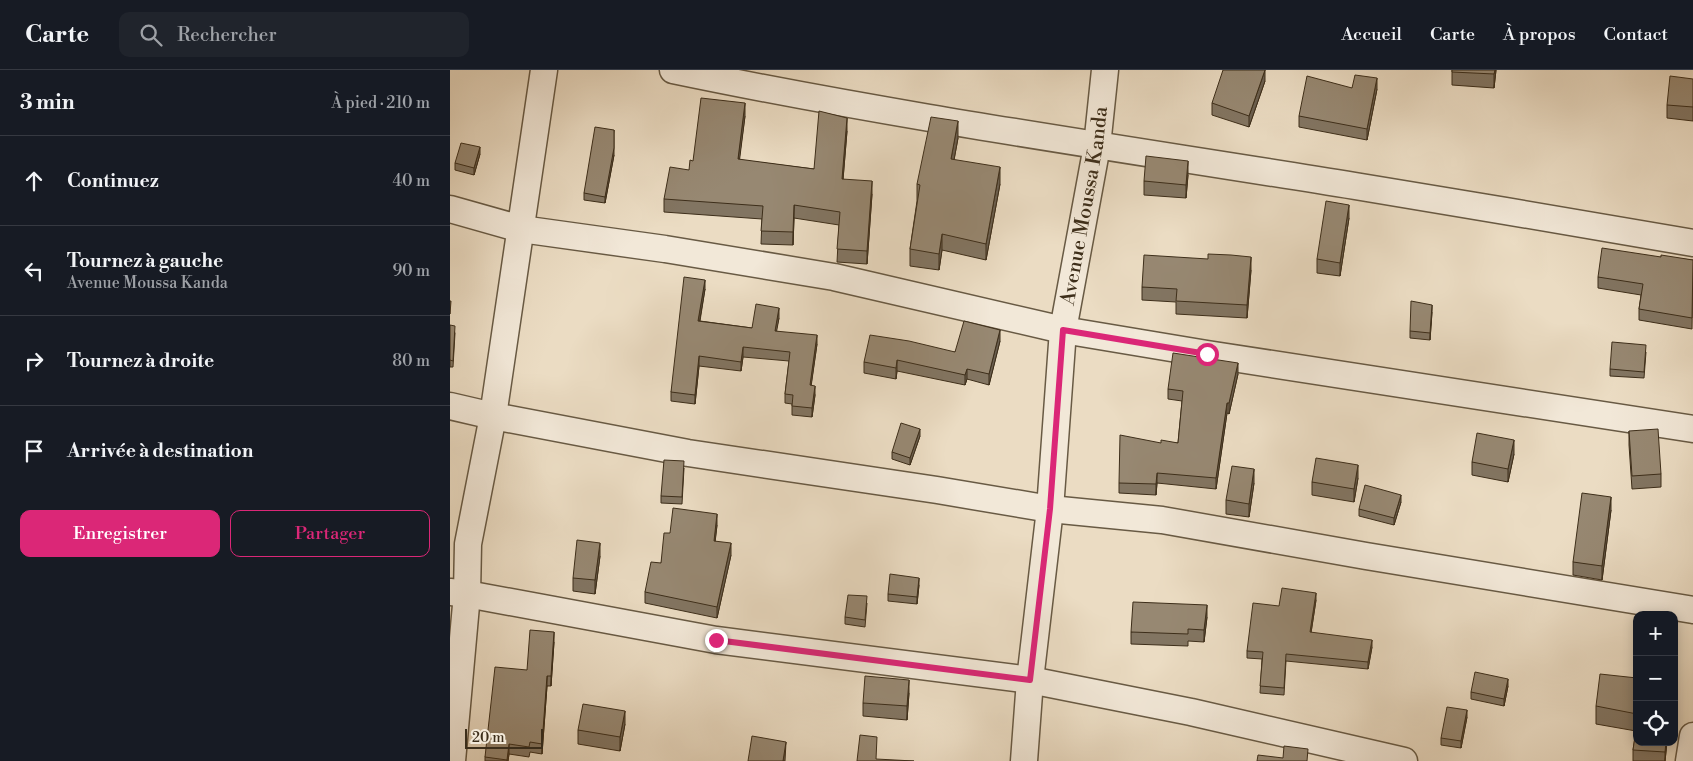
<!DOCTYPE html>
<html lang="fr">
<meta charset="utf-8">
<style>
body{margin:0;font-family:"Libre Bodoni",serif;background:#20242c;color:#f1f3f6}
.controls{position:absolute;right:15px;bottom:15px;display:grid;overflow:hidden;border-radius:10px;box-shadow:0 2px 12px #0003}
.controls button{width:45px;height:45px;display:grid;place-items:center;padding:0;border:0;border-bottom:1px solid #363941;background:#171b24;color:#f1f3f6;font:25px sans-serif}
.scale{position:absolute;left:15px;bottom:12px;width:78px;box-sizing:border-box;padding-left:5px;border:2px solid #3d2e1a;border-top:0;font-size:14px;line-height:18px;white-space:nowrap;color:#3d2e1a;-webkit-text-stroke:4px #f2e8d8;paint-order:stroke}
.stop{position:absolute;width:15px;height:15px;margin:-11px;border:4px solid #db2777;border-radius:50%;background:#fff}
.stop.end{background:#db2777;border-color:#fff;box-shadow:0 1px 5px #0008}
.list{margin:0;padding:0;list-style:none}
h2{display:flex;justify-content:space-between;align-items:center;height:65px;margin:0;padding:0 20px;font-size:21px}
h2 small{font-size:16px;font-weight:400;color:#9ea1a6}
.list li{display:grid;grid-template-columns:32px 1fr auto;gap:15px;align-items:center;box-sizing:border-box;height:90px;padding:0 20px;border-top:1px solid #363941}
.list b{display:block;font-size:19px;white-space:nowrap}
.list p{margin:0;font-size:16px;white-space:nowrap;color:#9ea1a6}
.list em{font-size:16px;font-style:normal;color:#9ea1a6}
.actions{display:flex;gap:10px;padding:15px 20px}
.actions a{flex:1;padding:11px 0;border:1px solid #db2777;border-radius:10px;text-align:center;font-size:18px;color:#db2777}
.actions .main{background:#db2777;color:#fff}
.icon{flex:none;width:28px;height:28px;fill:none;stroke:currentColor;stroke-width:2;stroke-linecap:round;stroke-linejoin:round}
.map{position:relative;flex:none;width:1243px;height:691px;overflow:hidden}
header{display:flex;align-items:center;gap:30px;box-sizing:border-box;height:70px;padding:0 25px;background:#171b24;border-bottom:1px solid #363941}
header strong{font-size:24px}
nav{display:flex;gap:28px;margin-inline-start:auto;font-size:18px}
.search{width:350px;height:45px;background:#20242c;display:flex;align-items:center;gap:12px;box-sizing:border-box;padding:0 18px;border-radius:10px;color:#9ea1a6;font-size:19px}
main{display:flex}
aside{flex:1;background:#171b24}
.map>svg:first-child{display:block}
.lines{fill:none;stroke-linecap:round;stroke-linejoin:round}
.minor-casing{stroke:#685a44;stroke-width:29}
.minor{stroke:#f2e8d8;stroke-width:26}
.wall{fill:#827562;stroke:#3d2e1a}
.shaded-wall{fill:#6a5f50;stroke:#3d2e1a}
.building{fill:#978872;stroke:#3d2e1a}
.route{stroke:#db2777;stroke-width:6}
.labels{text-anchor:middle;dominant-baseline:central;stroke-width:5;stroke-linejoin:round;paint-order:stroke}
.street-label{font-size:20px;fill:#3d2e1a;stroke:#f2e8d8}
</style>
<header>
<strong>Carte</strong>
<div class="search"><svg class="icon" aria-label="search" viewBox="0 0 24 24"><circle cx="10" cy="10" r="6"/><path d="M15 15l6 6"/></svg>Rechercher</div>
<nav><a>Accueil</a><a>Carte</a><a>À propos</a><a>Contact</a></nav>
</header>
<main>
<aside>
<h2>3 min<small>À pied · 210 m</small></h2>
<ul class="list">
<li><svg class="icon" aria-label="ahead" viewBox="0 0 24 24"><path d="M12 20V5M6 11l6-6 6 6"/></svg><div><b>Continuez</b></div><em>40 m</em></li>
<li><svg class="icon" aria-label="left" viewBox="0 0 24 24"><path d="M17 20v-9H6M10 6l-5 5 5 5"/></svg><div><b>Tournez à gauche</b><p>Avenue Moussa Kanda</p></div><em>90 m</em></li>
<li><svg class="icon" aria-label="right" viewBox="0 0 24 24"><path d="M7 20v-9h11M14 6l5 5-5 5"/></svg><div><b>Tournez à droite</b></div><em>80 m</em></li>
<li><svg class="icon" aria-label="arrive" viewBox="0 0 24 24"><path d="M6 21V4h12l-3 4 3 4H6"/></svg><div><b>Arrivée à destination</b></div></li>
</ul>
<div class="actions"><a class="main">Enregistrer</a><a>Partager</a></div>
</aside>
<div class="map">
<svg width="1243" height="691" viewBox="0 0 1243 691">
<rect width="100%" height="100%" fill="#ebdcc3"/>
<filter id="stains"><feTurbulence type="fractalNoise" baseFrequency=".004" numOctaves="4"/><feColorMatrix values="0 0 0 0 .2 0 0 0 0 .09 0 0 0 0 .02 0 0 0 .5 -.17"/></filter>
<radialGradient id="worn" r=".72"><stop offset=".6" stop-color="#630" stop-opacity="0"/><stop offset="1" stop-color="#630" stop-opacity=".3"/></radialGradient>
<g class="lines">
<defs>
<g id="minor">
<path d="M223,0C448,47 677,79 905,116C1018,134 1130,154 1243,173"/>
<path d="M0,139L71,159L215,179L384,207L613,260L757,284L1243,359"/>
<path d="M0,336L43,346L238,383L487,420L600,439L712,450L916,486L1243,540"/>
<path d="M0,522L17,524L266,570L580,610L741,642L954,691"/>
<path d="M2,691L17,524L18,474L43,346L94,0"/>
<path id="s1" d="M574,691L580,610L600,439L613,260L647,76L655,0"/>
<path d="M1239,691L1243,666"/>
</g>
</defs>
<!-- minor casing -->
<use href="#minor" class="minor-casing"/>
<!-- minor -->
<use href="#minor" class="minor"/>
</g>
<!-- wall -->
<path class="wall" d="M1002,0H1046L1044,18L1002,15Z
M1243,9V51L1217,48V35Z
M815,11L799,57L762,45V33Z
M902,18L927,19L917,70L849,57V46Z
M295,46L289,90L364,99L397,61L393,109L422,124L417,194L387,192L389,155L344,148L343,175L311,174L312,149L214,142V129L239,100Z
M508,68L504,90L550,114L536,190L492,180L489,200L460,196V179L467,131V114Z
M30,84L24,105L5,100V93Z
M164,85L155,133L134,130V123Z
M738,105L736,128L694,125V111Z
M899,148L890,206L867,203V189Z
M1211,187L1243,190L1242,259L1189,250V239L1191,225L1148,218V207Z
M801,200L797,248L726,244V232L692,230V217Z
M255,219L250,251L302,258L329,248L326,261L367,274L361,315L365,325L362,347L342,345V334L335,333V324L339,291L293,287L291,301L249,296L245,334L221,331V322Z
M982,242L980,270L960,268V261Z
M0,255L5,263L3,297H0Z
M550,271L539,315L517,309L515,315L447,301L446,309L414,303V292L505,282Z
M1196,282L1194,308L1160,306V299Z
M788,304L779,344L777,343L766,419L707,413L706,425L669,423V413L711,373H728L732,331L718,329V319Z
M1179,361L1211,404V417L1182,419L1179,375Z
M470,366L460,395L442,389V382Z
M1064,384L1058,412L1022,405V392Z
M234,398L232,434L211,433V426Z
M908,408L904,432L862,425V412Z
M804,413L799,447L776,444V430Z
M951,432L944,455L909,446V439Z
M1161,440L1152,510L1123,505V492Z
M267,455L265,471L281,485L267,548L195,533V522L211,493L220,463Z
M150,486L145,524L123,521V508Z
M469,515L467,534L438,531V524Z
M866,530L861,563L922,577L918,599L836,591L834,625L810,623L812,589L797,588V581L829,536Z
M417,533L415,557L395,554V547Z
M757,547L754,572L738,571V576L681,574V562Z
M104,572L101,616H97L92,684L80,682L79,687L59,684L58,691H35V687L77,600Z
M1187,608V672H1217L1215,691H1183V680L1186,661L1146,654V636Z
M1058,616L1054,636L1021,629V622Z
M459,623L457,650L413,646V633Z
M1017,647L1011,678L991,675V668Z
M175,654L170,681L128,674V660Z"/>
<!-- shaded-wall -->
<path class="shaded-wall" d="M815,0V11L799,57V46Z
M1045,0H1046L1044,18V4Z
M927,8V19L917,70V59Z
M295,33V46L288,102V89Z
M397,48V61L392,122V109Z
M508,51V68L501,106V89Z
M164,60V85L155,133V127Z
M30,77V84L24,105V98Z
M738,91V105L736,128V115Z
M550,97V114L536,190V174Z
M422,111V124L417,194V181Z
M344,135V148L343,175V162Z
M899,135V148L890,206V193Z
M492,164V180L489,200V184Z
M801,187V200L797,248V235Z
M255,210V219L248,260V251Z
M982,235V242L980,270V263Z
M329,238V248L325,270V261Z
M550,260V271L539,315V304Z
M367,265V274L360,324V315Z
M293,277V287L291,301V292Z
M249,286V296L245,334V325Z
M447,290V301L446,309V298Z
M788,293V304L779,344V333Z
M517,299V309L515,315V305Z
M365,316V325L362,347V338Z
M777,333V343L766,419V408Z
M470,359V366L460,395V388Z
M1064,370V384L1058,412V399Z
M908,395V408L904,432V419Z
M804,399V413L799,447V434Z
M707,403V413L706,425V414Z
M951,425V432L944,455V448Z
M1161,427V440L1152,510V496Z
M267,444V455L264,482V471Z
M150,473V486L145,524V510Z
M281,473V485L267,548V537Z
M469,508V515L467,534V527Z
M866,523V530L860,569V562Z
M757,535V547L754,572V560Z
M104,562V572L101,616V606Z
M922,570V577L918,599V592Z
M97,606V616L92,684V674Z
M1058,609V616L1054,636V629Z
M459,610V623L457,650V636Z
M1226,613V631L1224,646V628Z
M1017,640V647L1011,678V671Z
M175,641V654L170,681V667Z
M336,672L335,691H333Z
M1216,672H1217L1215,691V682Z
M59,674V684L58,691H57Z"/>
<!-- building -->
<path class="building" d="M773,0H815L799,46L762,33Z
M1002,0H1045L1044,4L1002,2Z
M905,5L927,8L917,59L849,46L857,6L902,18Z
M1220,6L1243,9V37L1217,35Z
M251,28L295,33L288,89L364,99L369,41L397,48L392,109L422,111L417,181L387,179L390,142L344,135L343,162L311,161L313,136L214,129L220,97L239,100L240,90L243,91Z
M481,47L508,51L501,89L550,97L536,174L492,164L489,184L460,179L470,115L467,114Z
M145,57L164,60V78L155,127L134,123Z
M11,73L30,77L24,98L5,93Z
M696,86L738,91L736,115L694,111Z
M876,131L899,135L890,193L867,189Z
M1152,178L1211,187V185L1243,190L1242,248L1189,239L1193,214L1148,207Z
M758,184L781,185L801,187L797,235L726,231L727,219L692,217L694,185L758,189Z
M234,207L255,210L248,251L302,258L306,234L329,238L325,261L367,265L360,315L365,316L362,338L342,336L343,325L335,324L340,282L293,277L291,292L249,286L245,325L221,322Z
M0,231H1L0,244Z
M961,231L982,235L980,263L960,261Z
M514,251L550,260L539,304L517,299L515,305L447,290L446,298L414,292L420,265L459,271L505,282Z
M0,255L5,256L3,291L0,290Z
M1162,272L1196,275L1194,302L1160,299Z
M723,283L788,293L779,333H777L766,408L707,403L706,414L669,413L670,365L711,373V370L728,373L733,321L718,319Z
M451,353L470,359L460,388L442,382Z
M1208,359L1211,404L1182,406L1179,361Z
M1027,363L1064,370L1058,399L1022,392Z
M866,388L908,395L904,419L862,412Z
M214,390L234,391L232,427L211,426Z
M782,396L804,399L799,434L776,430Z
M915,415L951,425L944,448L909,439Z
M1132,423L1161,427L1152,496L1123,492Z
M223,438L267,444L264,471L281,473L267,537L195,522L201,492L211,493L214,463H220Z
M127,470L150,473L145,510L123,508Z
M440,504L469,508L467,527L438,524Z
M832,518L866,523L860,562L922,570L918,592L836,584L834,618L810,616L813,582L797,581L803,533L829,536Z
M398,525L417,526L415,550L395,547Z
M683,532L757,535L754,560L738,559V564L681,562Z
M80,560L104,562L101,606H97L92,674L80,672L79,677L59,674L57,690L35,687L45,597L77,600Z
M1025,602L1058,609L1054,629L1021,622Z
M1150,604L1187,608V644L1146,636Z
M415,606L459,610L457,636L413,633Z
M1224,613H1226L1224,628Z
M133,634L175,641L170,667L128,660Z
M997,637L1017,640L1011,671L991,668Z
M1187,652V672H1216L1215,682L1183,680Z
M410,665L427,667L426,689L464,691H407Z
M302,666L336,672L333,691H298Z
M834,676L858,679L857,691H807L808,685L833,688Z"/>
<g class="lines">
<!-- route -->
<path class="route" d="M266,570L580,610L600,439L613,260L757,284"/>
</g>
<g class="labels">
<!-- street labels -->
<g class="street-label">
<text stroke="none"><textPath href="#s1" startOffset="559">Avenue Moussa Kanda</textPath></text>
</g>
</g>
<rect width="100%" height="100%" filter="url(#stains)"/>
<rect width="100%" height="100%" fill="url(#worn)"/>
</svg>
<div class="controls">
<button>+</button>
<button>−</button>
<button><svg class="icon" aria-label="locate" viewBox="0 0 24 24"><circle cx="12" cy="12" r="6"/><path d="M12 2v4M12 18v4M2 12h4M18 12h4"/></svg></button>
</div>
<div class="scale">20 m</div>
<div class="stop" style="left:757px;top:284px"></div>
<div class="stop end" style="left:266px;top:570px"></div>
</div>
</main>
